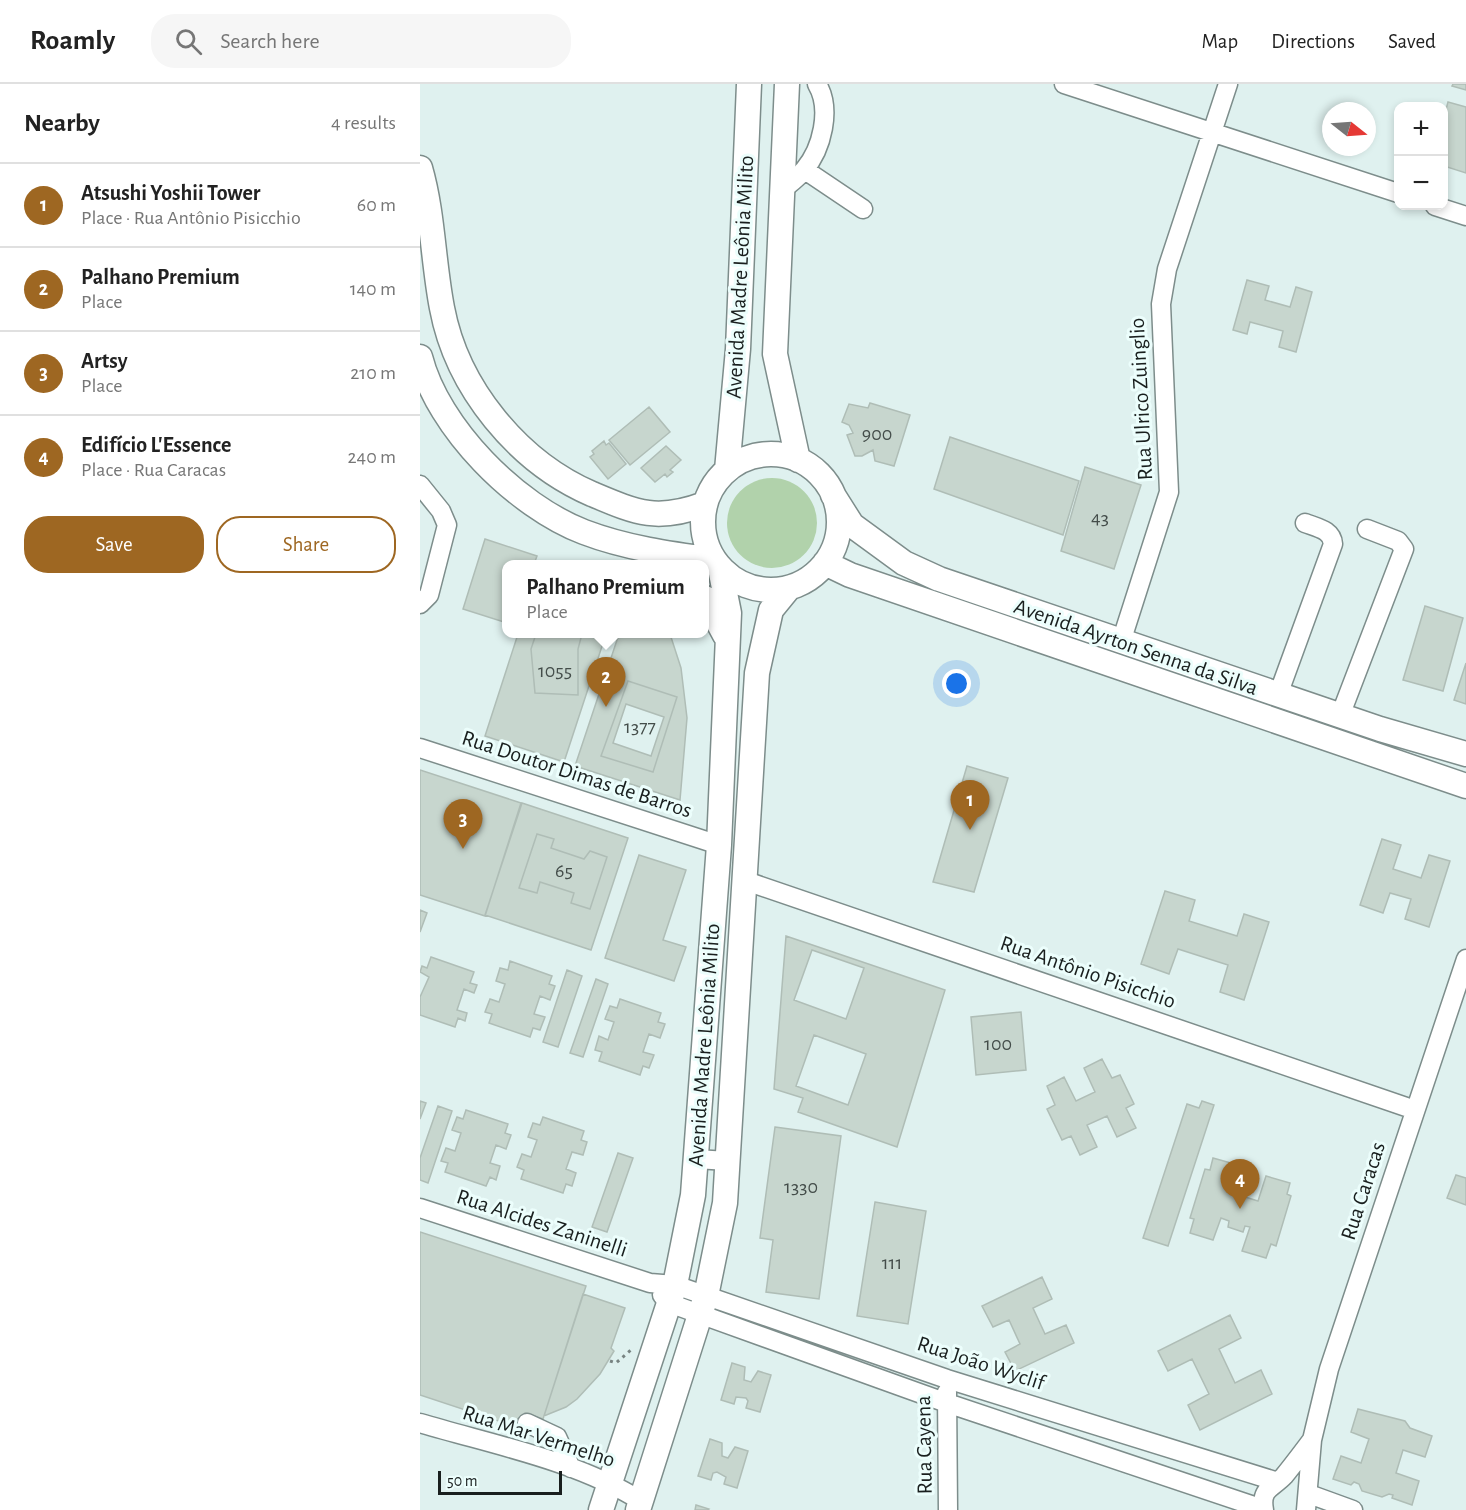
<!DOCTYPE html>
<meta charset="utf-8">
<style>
body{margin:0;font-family:"Alegreya Sans",sans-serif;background:#f6f6f6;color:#222}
.controls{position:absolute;right:18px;top:18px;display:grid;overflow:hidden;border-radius:12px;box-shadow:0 3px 9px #0003}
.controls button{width:54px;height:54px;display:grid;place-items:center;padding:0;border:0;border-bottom:2px solid #e0e0e0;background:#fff;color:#222;font:30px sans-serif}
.compass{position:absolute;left:902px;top:18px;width:54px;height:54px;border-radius:50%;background:#fff;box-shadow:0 3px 9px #0003;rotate:107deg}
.scale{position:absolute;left:18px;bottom:15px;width:124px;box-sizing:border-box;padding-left:6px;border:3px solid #191f1e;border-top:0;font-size:16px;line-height:21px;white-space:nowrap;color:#191f1e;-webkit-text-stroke:4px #ecfefc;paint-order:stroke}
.you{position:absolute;left:537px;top:600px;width:21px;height:21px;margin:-15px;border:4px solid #fff;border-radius:50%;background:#1a73e8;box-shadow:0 0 0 9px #1a73e833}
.badge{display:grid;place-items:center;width:39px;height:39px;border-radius:50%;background:#9e6722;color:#fff;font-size:20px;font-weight:700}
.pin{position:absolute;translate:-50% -50px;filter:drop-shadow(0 2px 3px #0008)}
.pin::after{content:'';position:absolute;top:32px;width:21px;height:18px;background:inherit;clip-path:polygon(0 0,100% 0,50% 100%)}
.popup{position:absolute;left:82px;top:476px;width:207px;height:78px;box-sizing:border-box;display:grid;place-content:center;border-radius:12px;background:#fff;filter:drop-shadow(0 2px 4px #0005);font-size:20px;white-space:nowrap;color:#767676}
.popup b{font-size:22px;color:#222}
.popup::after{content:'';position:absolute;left:50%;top:100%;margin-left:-12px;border:12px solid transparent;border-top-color:#fff}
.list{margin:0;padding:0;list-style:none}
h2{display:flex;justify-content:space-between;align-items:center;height:78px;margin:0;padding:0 24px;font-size:26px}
h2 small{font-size:20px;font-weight:400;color:#767676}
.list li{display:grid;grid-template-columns:39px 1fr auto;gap:18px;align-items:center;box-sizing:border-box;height:84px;padding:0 24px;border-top:2px solid #e0e0e0}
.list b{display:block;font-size:22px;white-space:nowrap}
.list p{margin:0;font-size:20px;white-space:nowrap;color:#767676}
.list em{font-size:20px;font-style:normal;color:#767676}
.actions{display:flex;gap:12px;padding:18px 24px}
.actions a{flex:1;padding:14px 0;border:2px solid #9e6722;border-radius:24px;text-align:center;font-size:21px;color:#9e6722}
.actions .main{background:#9e6722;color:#fff}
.icon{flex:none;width:33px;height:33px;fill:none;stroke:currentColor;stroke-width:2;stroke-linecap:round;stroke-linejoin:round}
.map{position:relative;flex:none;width:1046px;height:1426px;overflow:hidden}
header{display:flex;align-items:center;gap:36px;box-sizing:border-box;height:84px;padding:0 30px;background:#fff;border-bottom:2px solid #e0e0e0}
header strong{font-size:28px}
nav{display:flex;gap:33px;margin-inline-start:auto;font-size:21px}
.search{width:420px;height:54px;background:#f6f6f6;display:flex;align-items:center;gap:15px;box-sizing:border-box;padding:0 21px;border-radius:24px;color:#767676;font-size:22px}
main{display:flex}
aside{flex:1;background:#fff}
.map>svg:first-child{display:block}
.green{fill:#b1d2ab}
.building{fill:#c7d6ce;stroke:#afbdb6;stroke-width:1.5;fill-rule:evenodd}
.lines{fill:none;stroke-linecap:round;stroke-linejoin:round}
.minor-casing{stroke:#7d8d8b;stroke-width:21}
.major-casing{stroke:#7d8d8b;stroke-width:27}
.path{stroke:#778381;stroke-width:3;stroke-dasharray:3 4.5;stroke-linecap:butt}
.minor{stroke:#fff;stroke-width:18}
.major{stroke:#fff;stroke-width:24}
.labels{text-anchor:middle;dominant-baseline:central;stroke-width:6;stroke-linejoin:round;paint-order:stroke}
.number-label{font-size:20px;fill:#444d4a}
.street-label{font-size:22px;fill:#191f1e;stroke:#ecfefc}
</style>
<header>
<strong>Roamly</strong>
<div class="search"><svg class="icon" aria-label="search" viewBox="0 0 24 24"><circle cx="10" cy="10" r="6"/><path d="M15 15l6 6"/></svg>Search here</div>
<nav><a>Map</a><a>Directions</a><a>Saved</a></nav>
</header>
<main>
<aside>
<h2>Nearby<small>4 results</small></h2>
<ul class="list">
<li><span class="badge">1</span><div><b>Atsushi Yoshii Tower</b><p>Place · Rua Antônio Pisicchio</p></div><em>60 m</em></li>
<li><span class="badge">2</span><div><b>Palhano Premium</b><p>Place</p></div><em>140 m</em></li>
<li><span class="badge">3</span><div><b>Artsy</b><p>Place</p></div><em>210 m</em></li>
<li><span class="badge">4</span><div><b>Edifício L'Essence</b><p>Place · Rua Caracas</p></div><em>240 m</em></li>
</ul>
<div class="actions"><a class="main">Save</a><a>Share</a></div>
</aside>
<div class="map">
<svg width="1046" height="1426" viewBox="0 0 1046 1426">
<rect width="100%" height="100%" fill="#dff1ef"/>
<!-- green -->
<path class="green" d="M307 439a45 45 0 1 1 90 0a45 45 0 1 1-90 0Z"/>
<!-- building -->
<path class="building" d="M1033,0H1046V6L1032,2Z
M1028,18L1046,23V89L1024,82V33Z
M827,196L849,202L845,216L870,223L876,203L892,208L876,268L859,263L863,247L830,238L827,250L813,246Z
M450,319L490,331L474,382L455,377L453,366L442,372H435L427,351L433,349L429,341L422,338L429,320L448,324Z
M229,323L250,348L210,381L189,356Z
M530,353L659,397L643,451L514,405Z
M184,357L186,361L189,359L206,380L188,395L170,373L174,370L172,367Z
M246,362L261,376L250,386L253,388L247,393L245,390L235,398L221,384Z
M665,383L721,401L694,485L641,467Z
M65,455L117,472L114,480H87V539L43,525Z
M1005,522L1043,534L1023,607L983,596Z
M98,550H116L111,565L115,609L158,611V565L162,550H186L144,678L65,652Z
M116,550H162L158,565V611L115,609L111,565Z
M199,550H250L261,584L267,634L260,716L155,682ZM208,597L257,613L233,688L181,672Z
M1046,579V620L1034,616Z
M208,597L257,613L233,688L181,672Z
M206,620L244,633L231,672L193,659Z
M547,682L588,694L554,808L513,798Z
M0,686L101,719L65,832L0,811Z
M102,719L208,754L171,866L65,831ZM117,750L134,755L131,764L164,775L170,767L187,773L170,825L151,819L154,809L120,798L117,809L99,804Z
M117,750L134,755L131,764L164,775L170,767L187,773L170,825L151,819L154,809L120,798L117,809L99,804Z
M962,755L981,761L973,785L1001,794L1009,771L1030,777L1009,843L985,835L991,815L970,809L963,829L940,821Z
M219,771L266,786L243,856L266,863L254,897L185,874Z
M745,807L775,816L769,837L817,852L824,830L849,838L824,916L800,908L808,881L758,865L749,890L721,880Z
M0,826L7,829L0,848Z
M366,852L525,906L477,1063L378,1028L383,1014L354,1005Z
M392,866L444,884L426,935L374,916Z
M11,873L54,888L50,899L57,901L54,909L44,905L37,926L47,929L45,937L38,934L35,943L0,931V913L9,893L0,888L2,882L7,884Z
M90,877L132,892L129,900L135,902L130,916L120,912L114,930L125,933L120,946L113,944L110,953L69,939L72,930L65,928L70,915L79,918L85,900L76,897L80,884L88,886Z
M147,886L162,892L138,963L123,958Z
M176,895L188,900L163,973L150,969Z
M200,915L241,929L238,938L245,940L240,954L229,950L223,968L234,971L229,984L223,982L220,991L179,977L182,968L175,966L179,952L188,956L194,938L185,935L190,922L197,924Z
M601,928L606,986L556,991L551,933Z
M394,951L446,970L428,1021L376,1002Z
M682,975L692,994L700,991L714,1020L706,1024L716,1044L697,1053L687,1032L667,1041L677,1063L660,1071L651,1052L642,1056L627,1025L635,1021L627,1002L644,993L656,1017L675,1008L664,984Z
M0,1017L6,1019L0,1035Z
M782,1017L794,1021L748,1162L723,1154L767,1020L779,1024Z
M18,1022L32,1027L8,1099L0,1096V1074Z
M46,1026L88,1040L85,1049L91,1051L86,1065L76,1061L70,1079L80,1082L76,1096L70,1093L66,1102L25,1088L28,1079L21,1077L26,1064L35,1067L41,1049L32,1046L37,1033L43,1035Z
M123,1033L164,1047L161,1056L167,1058L163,1071L152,1068L146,1085L156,1089L152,1102L146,1100L143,1109L101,1095L104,1086L97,1083L102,1070L111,1073L117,1056L108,1053L113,1039L120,1041Z
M355,1043L421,1052L399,1215L346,1208L353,1156L340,1154Z
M198,1069L213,1074L187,1148L172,1143Z
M793,1074L818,1081L809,1108L838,1117L846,1092L870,1099L867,1110L871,1112L856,1162L851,1160L846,1174L822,1167L830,1143L825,1142L823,1148L808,1143L809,1137L801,1134L793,1156L770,1149L774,1135L770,1134L785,1085L790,1086Z
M1036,1091L1046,1094V1121L1027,1114Z
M455,1118L506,1127L488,1240L437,1232Z
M0,1148L166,1202L123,1335L105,1329L100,1344L0,1311Z
M622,1193L632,1215L613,1224L625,1250L646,1241L654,1259L595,1287L585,1268L600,1260L589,1236L573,1243L562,1222Z
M163,1210L205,1224L191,1264L194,1267L180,1290L157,1315L146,1323L124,1332Z
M810,1231L821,1254L799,1265L815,1299L841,1286L852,1310L780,1346L768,1321L789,1310L772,1275L748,1287L738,1267Z
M312,1279L325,1283L324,1296L331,1298L338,1287L351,1291L340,1328L326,1324L328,1317L326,1314L316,1313L314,1320L301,1316Z
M938,1325L985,1337L990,1344L1012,1352L1005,1373L983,1366L976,1389L999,1397L992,1421L972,1414L973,1411L969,1410L962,1413L942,1407L939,1400L934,1398L931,1401L913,1395L921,1372L941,1379L949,1355L931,1348Z
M290,1355L302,1359V1372L308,1374L315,1363L328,1367L317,1404L304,1400L306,1393L297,1388L293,1389L291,1396L278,1392Z
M276,1421L289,1425L288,1426H275Z"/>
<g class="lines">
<defs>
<path id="minor" d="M644,0L978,109
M385,86L443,125
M362,106C369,100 378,94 384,86C402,65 412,25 397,0
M1015,122L1046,132
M0,401L21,427L27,441L9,511L0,520
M701,558L749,408L741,220L747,185L808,0
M858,611L913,460C912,446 898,444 885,439
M920,632L984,465L978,457L947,445
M0,664L299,761
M326,797L995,1026
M276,1075L308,1077
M0,1124L230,1199L255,1201L527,1295L855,1397
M242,1211L249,1219L271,1227L527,1319L843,1425
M527,1308L528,1426
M0,1339C74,1361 155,1376 221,1417
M107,1339L137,1353L151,1384
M889,1410L933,1426
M844,1426C840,1404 853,1404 864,1392C873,1381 882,1369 891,1357
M886,1426L892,1356L909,1285L1046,875"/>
<path id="major" d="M367,0L355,270L378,376
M0,84C13,129 13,178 22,224C37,304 98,378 172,410C217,429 237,438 285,420
M0,273C18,344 96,422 164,448C206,464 250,470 294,476
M283 438a68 68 0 1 1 136 0a68 68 0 1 1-136 0Z
M307,386L318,265L329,0
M413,411L432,441L484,479L519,495L960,645L1046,670
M405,479L430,491L1046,702
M285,514L305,551
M181,1426L255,1201L273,1111L299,761L309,529L300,484
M218,1426L286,1212L305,1119L337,589L351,526L369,504"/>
</defs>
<!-- minor casing -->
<use href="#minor" class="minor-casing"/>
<!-- major casing -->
<use href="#major" class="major-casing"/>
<!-- path -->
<path class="path" d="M190,1277L196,1279L212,1265"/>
<!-- minor -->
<use href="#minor" class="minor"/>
<!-- major -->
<use href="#major" class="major"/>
</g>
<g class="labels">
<!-- number labels -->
<g class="number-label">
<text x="457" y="350">900</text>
<text x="680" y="434">43</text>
<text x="135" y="587">1055</text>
<text x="220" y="643">1377</text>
<text x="144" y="787">65</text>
<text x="578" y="960">100</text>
<text x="381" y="1103">1330</text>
<text x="472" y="1179">111</text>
</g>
<!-- street labels -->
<g class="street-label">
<text transform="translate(320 193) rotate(-87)">Avenida Madre Leônia Milito</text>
<text transform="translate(721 315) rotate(-93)">Rua Ulrico Zuinglio</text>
<text transform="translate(716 563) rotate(19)">Avenida Ayrton Senna da Silva</text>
<text transform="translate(157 690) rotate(18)">Rua Doutor Dimas de Barros</text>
<text transform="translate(668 888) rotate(19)">Rua Antônio Pisicchio</text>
<text transform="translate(284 961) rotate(-86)">Avenida Madre Leônia Milito</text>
<text transform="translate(943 1107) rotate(-72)">Rua Caracas</text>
<text transform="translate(122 1139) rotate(18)">Rua Alcides Zaninelli</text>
<text transform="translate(561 1279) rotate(18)">Rua João Wyclif</text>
<text transform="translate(119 1352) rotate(18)">Rua Mar Vermelho</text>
<text transform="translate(504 1361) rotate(-91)">Rua Cayena</text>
</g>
</g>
</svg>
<div class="controls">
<button>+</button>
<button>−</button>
</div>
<svg class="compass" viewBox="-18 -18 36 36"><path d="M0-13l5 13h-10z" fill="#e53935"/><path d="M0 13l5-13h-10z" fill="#767676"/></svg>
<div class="scale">50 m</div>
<div class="you"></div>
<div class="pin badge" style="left:550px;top:746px">1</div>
<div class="pin badge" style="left:186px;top:623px">2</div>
<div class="popup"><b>Palhano Premium</b>Place</div>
<div class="pin badge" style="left:43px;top:765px">3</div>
<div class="pin badge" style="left:820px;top:1125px">4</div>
</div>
</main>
